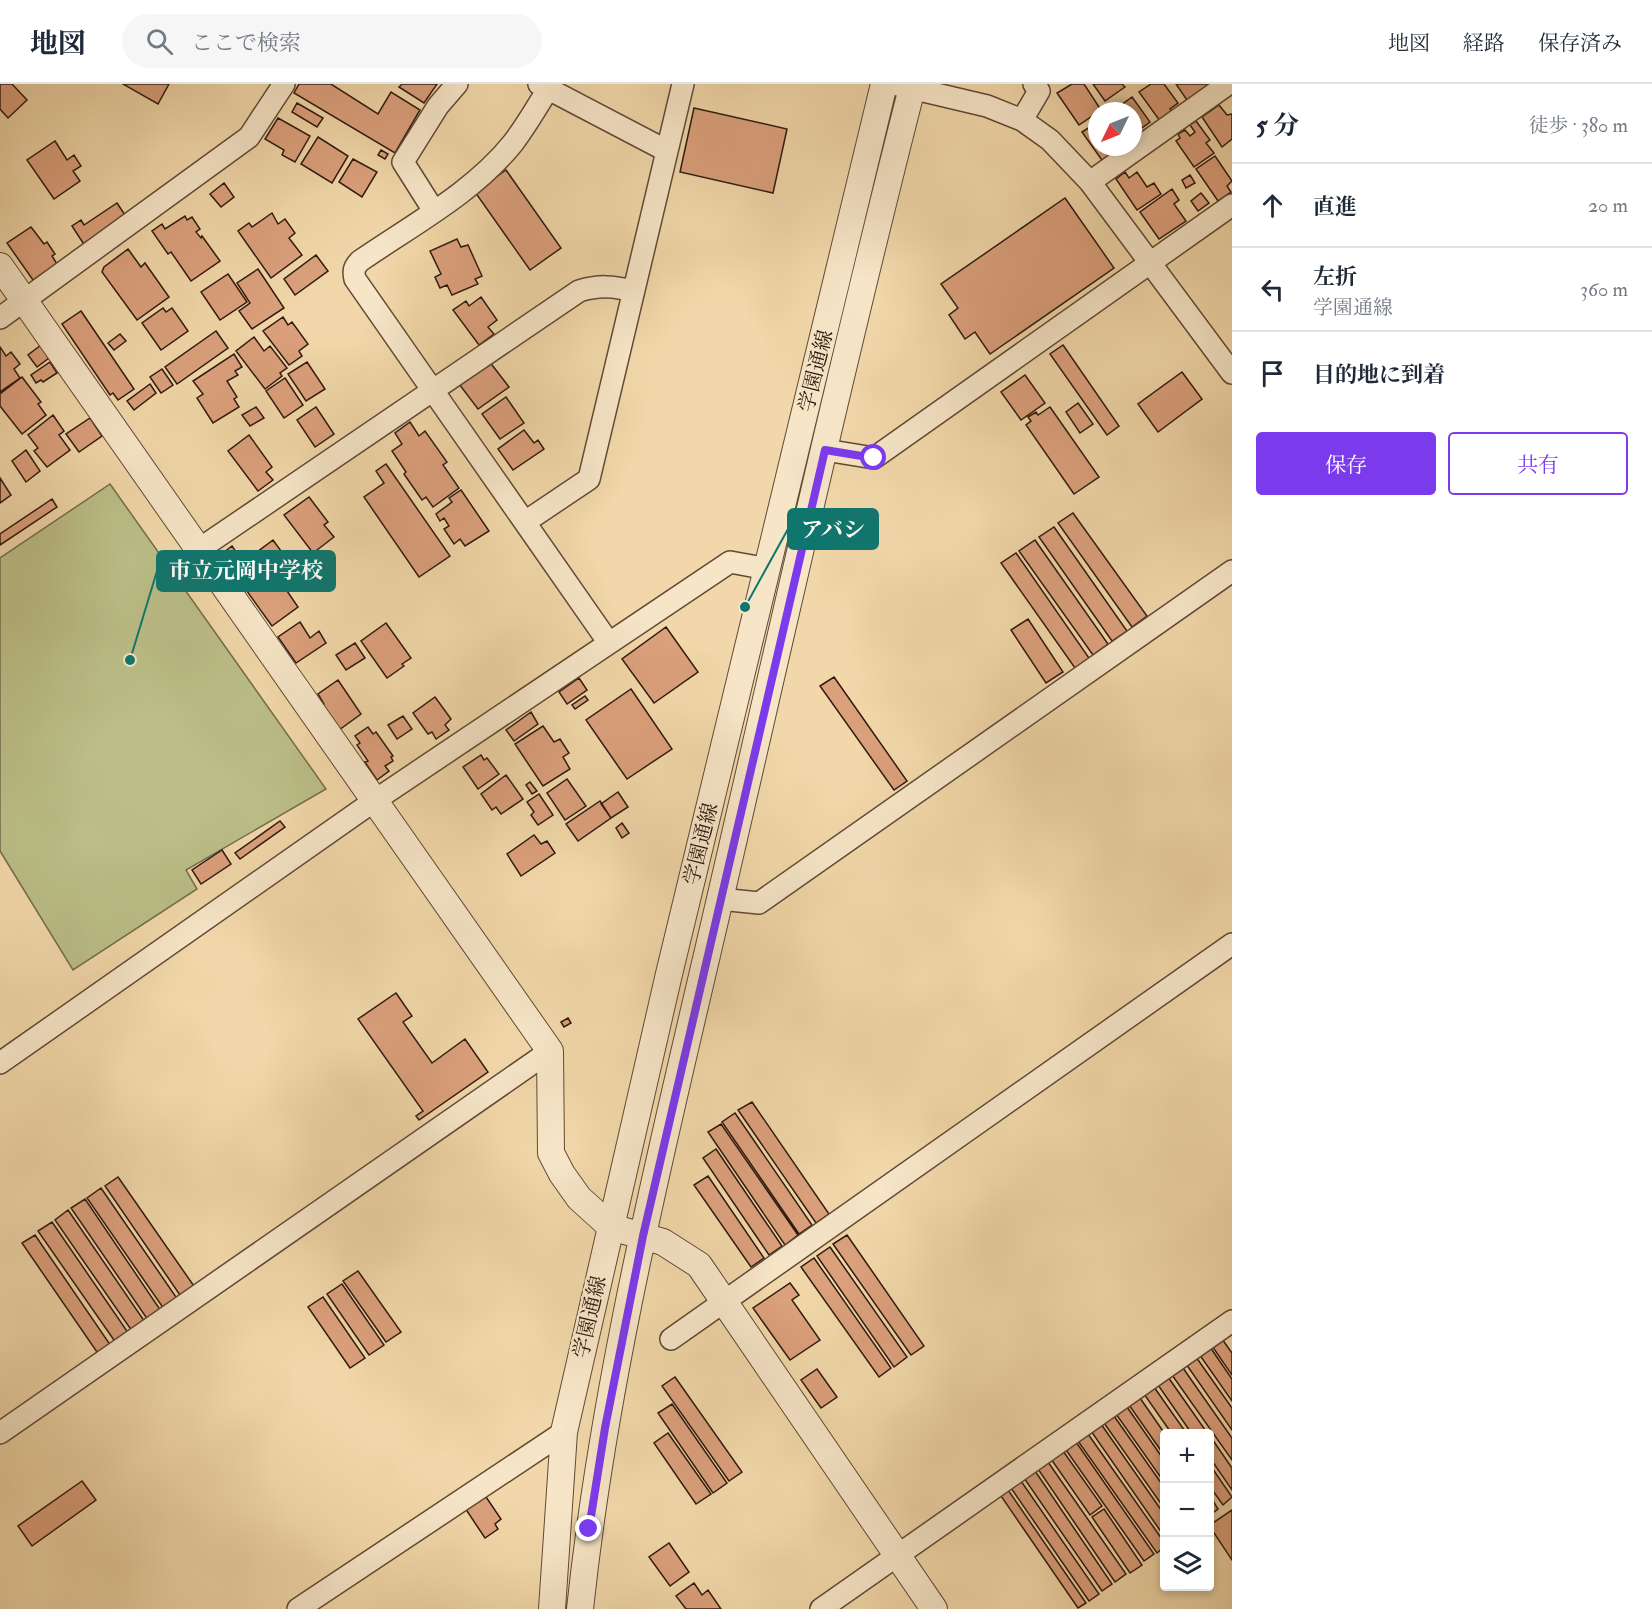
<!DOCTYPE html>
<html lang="ja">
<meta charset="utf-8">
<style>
body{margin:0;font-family:"IM FELL Double Pica","Noto Serif JP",serif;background:#f6f6f7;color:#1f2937}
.controls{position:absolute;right:18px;bottom:18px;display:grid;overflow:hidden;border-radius:6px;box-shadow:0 3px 9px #0003}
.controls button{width:54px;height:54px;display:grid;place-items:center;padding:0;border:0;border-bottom:2px solid #e0e1e3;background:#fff;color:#1f2937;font:30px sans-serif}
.compass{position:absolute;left:1088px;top:18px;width:54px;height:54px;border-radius:50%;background:#fff;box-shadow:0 3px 9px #0003;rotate:227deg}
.stop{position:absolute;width:18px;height:18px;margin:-14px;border:4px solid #7c3aed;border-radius:50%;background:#fff}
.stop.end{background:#7c3aed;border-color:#fff;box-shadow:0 2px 6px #0008}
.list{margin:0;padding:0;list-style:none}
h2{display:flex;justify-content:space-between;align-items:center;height:78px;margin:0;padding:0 24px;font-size:26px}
h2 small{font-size:20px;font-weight:400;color:#747a83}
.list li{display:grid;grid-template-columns:39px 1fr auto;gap:18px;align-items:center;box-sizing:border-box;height:84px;padding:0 24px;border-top:2px solid #e0e1e3}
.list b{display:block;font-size:22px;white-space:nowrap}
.list p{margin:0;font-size:20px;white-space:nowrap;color:#747a83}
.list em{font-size:20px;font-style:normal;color:#747a83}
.actions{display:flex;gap:12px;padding:18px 24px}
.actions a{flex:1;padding:14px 0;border:2px solid #7c3aed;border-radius:6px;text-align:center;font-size:21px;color:#7c3aed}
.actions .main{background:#7c3aed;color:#fff}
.icon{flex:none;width:33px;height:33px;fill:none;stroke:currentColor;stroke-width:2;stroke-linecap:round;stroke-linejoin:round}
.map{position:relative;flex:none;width:1232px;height:1525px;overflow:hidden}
header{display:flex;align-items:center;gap:36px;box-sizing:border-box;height:84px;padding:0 30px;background:#fff;border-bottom:2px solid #e0e1e3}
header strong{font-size:28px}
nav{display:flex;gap:33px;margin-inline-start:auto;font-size:21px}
.search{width:420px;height:54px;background:#f6f6f7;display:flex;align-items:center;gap:15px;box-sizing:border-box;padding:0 21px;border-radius:33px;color:#747a83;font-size:22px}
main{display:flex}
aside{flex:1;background:#fff}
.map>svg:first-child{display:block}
.green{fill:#bbbe87;stroke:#756c4c;stroke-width:1.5}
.building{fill:#dba07c;stroke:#2f1a10;stroke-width:1.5}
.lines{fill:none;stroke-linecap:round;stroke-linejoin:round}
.minor-casing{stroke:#604936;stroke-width:24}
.tertiary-casing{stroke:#604936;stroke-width:28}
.minor{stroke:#f6e5c7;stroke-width:21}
.tertiary{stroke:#f6e5c7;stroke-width:26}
.route{stroke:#7c3aed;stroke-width:8}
.labels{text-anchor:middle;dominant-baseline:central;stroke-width:4.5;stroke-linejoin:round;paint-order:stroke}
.street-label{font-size:21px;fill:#2f1a10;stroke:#f6e5c7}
.leader{fill:none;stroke:#0f766e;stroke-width:2}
.callout-dot{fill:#0f766e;stroke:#f6e5c7;stroke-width:2}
.callout{fill:#0f766e;stroke:#0f766e;stroke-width:2}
.callout-label{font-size:22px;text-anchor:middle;font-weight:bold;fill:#fff}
</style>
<header>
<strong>地図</strong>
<div class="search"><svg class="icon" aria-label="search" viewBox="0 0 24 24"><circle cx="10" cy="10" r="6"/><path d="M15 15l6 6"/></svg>ここで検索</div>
<nav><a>地図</a><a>経路</a><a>保存済み</a></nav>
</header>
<main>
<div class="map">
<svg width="1232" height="1525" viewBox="0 0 1232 1525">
<rect width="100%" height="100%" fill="#f1d7a9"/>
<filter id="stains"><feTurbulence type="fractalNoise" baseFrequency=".00333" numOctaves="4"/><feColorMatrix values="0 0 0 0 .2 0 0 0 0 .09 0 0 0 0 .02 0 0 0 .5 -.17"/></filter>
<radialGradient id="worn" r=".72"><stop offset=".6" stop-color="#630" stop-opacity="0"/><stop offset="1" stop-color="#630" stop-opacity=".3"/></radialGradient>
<!-- green -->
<path class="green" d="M110,400L326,705L186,786L197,805L73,886L0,767V474Z"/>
<!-- building -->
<path class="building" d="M0,0H12L27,16L8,34L0,25Z
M123,0H169L158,20Z
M299,0H331L378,30L391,8L420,26L395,69L294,9Z
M402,0H437L424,19L399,3Z
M1072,0H1084L1101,26L1079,41L1057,9Z
M1093,0H1122L1125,3L1105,17Z
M1151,0H1164L1178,19L1170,25L1172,28L1160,37L1139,8Z
M1176,0H1209L1211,4L1189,19Z
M1132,13L1150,38L1133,50V27H1113Z
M297,19L323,34L317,43L292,28Z
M1219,21L1227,31L1232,30V55L1222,63L1202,33Z
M694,24L787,45L773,109L680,88Z
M278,34L310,52L295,78L282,71L284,66L265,55Z
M1196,37L1210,56L1206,59L1214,69L1194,83L1176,57L1180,54L1178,50L1185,46L1190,52L1195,48L1190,41Z
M1090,43L1095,49L1097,48V63H1126L1104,79L1082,48Z
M318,53L348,72L332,99L301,80Z
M55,57L67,76L74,71L81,82L73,87L80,97L54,115L27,76Z
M381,66L388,70L385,75L378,71Z
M1215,72L1232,97L1227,102L1231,108L1218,117L1196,85Z
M353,75L377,88L362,113L339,98Z
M506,86L561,164L530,186L475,108Z
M1125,88L1129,94L1137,88L1147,103L1154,99L1161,110L1137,126L1116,95Z
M1190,91L1195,99L1186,104L1182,96Z
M224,99L234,113L221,123L210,110Z
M1172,105L1179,116L1174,120L1186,137L1159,155L1140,128Z
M1201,109L1209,119L1198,127L1191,117Z
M1065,114L1114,184L990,270L975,248L965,255L949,231L958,224L941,200Z
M117,119L127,134L85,162L72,142L81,136L84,141Z
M272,129L278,140L285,135L295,149L289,154L302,171L271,194L238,147L249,139L252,143Z
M185,132L187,136L192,133L200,145L196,148L201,154L202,152L220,177L191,197L171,168L168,170L152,147L162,140L165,145Z
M31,143L44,160L47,158L55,170L52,172L57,180L33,196L7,159Z
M457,155L461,163L468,161L482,192L475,195L478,200L452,211L447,201L440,204L435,193L441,190L430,167Z
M128,165L141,183L145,179L169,213L137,236L102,188L104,183Z
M316,171L328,187L295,211L284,195Z
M258,185L284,224L252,245L239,227L250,219L237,199Z
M228,190L247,218L220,236L201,208Z
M481,213L497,236L488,243L494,250L479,261L453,226L466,217L469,222Z
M163,224L166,228L172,224L188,247L161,266L142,239Z
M81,227L134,305L118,316L113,309L110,311L62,240Z
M283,233L288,241L292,238L308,260L299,267L302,272L289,281L263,247Z
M216,247L228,264L177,300L165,283Z
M120,250L126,257L114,266L108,259Z
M254,253L264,267L270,262L287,284L280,289L282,292L265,305L236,267Z
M41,261L49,274L37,283L28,271Z
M1063,261L1119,342L1107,351L1050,270Z
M0,263L6,272L11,268L20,280L14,285L20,294L0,308Z
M234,270L242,283L235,287L238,291L227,297L237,313L234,315L239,323L213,339L197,314L203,310L193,297Z
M489,277L509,303L478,325L459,300Z
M50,278L57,289L43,298L41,296L36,299L31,291Z
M307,278L325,305L306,317L288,290Z
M162,285L173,301L161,309L150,293Z
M1182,288L1202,315L1158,348L1138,320Z
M1025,291L1045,319L1021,336L1001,308Z
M22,293L41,318L38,320L46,331L22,350L0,322V310Z
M285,294L303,321L284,334L266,307Z
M150,300L156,309L134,326L127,317Z
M506,313L524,339L500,355L482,330Z
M1078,319L1093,340L1080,349L1066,328Z
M256,323L264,334L250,342L242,331Z
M316,323L334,350L315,363L297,336Z
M1050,323L1099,393L1074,410L1026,341L1031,337L1028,333L1036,328L1038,331Z
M53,331L64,347L59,351L70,366L47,383L34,367L38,364L28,351Z
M90,334L102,352L79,368L66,350Z
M410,338L419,352L425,347L447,378L443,381L459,404L433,423L426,413L422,416L404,390L406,388L392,367L402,360L395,349Z
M524,346L534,359L538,356L544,365L513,386L498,365Z
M249,351L272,383L266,388L273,396L258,407L228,367Z
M26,366L40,387L26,398L12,377Z
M386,380L450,472L419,493L364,413L384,399L376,387Z
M0,394L11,411L0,419Z
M461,406L489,447L465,462L460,455L454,460L444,445L449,442L444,434L440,437L436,430L452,418L449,414Z
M309,413L328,438L324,441L334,453L313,469L284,431Z
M52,415L57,423L0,461V450Z
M1073,429L1147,532L1132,543L1058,439Z
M1054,443L1127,547L1112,557L1039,453Z
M273,456L284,471L263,486L253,471Z
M1035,456L1108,560L1093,571L1019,467Z
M232,462L249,487L236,496L219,472Z
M1016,469L1089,574L1075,584L1001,479Z
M259,484L263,489L270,484L275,492L281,488L290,501L285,504L298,523L272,542L244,503L250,498L247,493Z
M1028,535L1063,588L1046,599L1011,546Z
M300,538L310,554L319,547L326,559L296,579L278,553Z
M386,539L411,574L402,580L404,582L387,594L361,557Z
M666,543L698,588L654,619L622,575Z
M355,559L365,574L346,586L336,571Z
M834,593L907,697L894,706L820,602Z
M579,594L587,606L567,620L559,608Z
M338,596L361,630L339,646L321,621L324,620L318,610Z
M631,605L672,665L627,695L586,636Z
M585,612L588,616L575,625L572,621Z
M435,613L451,635L445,641L449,646L436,655L432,648L428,650L413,629Z
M531,628L538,640L514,657L506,646Z
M403,632L412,645L397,655L388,641Z
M543,642L554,658L560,655L569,669L563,673L570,685L543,702L515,660Z
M368,643L373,650L376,648L393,672L391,673L393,677L385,682L389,687L377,696L365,678L368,677L357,661L360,659L355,652Z
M481,671L484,676L487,674L499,690L478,705L463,683Z
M506,691L523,715L501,730L496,723L492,726L481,710Z
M567,695L586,722L565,736L547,709Z
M530,698L537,707L532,710L526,701Z
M618,708L628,723L611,734L601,720Z
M539,710L553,731L538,741L531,731L534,728L527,718Z
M600,717L611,734L578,757L566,740Z
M280,737L285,743L240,775L235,769Z
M622,739L629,749L622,754L616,744Z
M534,751L541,760L547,757L555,769L521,792L507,770Z
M222,766L231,780L201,800L192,786Z
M396,909L412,932L403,938L432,979L465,955L488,988L419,1036L416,1032L423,1027L358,935Z
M568,934L571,939L564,943L561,938Z
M752,1018L829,1130L816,1139L738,1026Z
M735,1029L812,1141L799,1150L722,1038Z
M721,1040L798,1151L785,1161L708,1048Z
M716,1065L782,1162L769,1171L703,1074Z
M708,1092L764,1174L751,1183L694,1101Z
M118,1093L196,1205L182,1214L105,1102Z
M101,1104L178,1216L164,1225L87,1114Z
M85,1115L161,1227L148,1236L71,1124Z
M68,1126L145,1238L132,1247L55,1136Z
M52,1138L129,1250L116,1259L38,1147Z
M35,1151L111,1262L99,1271L22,1159Z
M847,1151L924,1262L911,1271L833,1160Z
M830,1163L907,1273L894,1283L817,1172Z
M814,1174L891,1284L879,1293L801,1183Z
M358,1187L401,1248L386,1258L343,1197Z
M790,1199L799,1211L792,1216L820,1256L790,1276L753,1224Z
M342,1200L384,1261L369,1271L327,1210Z
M323,1213L365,1274L350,1284L308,1223Z
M1222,1255L1232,1269V1291L1212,1262Z
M1210,1263L1232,1295V1317L1199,1270Z
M1196,1273L1232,1324V1346L1186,1280Z
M1183,1284L1232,1354V1376L1172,1291Z
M817,1285L837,1313L821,1324L801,1296Z
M675,1293L742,1388L729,1397L662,1302Z
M1168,1293L1208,1350H1192L1158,1301Z
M1154,1303L1187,1350H1172L1144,1310Z
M1140,1314L1165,1350L1164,1371L1129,1321Z
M672,1320L727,1399L713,1409L658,1329Z
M1127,1323L1164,1376V1398L1116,1330Z
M1114,1332L1164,1403V1424L1104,1339Z
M1101,1340L1164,1430V1452L1091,1347Z
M668,1349L711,1410L696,1420L654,1359Z
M1088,1350L1164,1458V1463L1157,1469L1078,1357Z
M1210,1352L1232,1384V1406L1210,1374Z
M1076,1358L1154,1470L1144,1477L1066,1366Z
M1063,1367L1102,1422L1090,1431L1051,1375Z
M1048,1378L1126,1490L1115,1498L1038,1385Z
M1210,1381L1232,1413L1223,1421L1210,1403Z
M1035,1387L1112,1500L1102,1507L1024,1394Z
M82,1397L96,1416L32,1462L18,1442Z
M1021,1397L1099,1510L1089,1517L1011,1404Z
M1008,1406L1086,1519L1078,1524L1001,1412Z
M484,1410L501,1435L495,1440L498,1445L485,1454L465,1424Z
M1210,1412L1218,1425L1210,1431Z
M1104,1425L1142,1481L1130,1489L1092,1433Z
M1232,1426V1476L1210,1443V1441Z
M669,1459L689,1488L670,1502L649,1473Z
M694,1499L702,1511L708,1506L721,1525H686L676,1512Z"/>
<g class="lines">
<defs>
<path id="minor" d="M539,0L667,67
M894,0L987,22L1022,36L1050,56L1090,98L1232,289
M548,5C537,23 526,42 513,59C473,109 412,141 360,177C354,183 353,187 355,195L609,559
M1022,36L1039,7L1034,0
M1090,98L1228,0
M434,127L403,78L438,22L457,0
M0,234L249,53L284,0
M825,366L874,374L1232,121
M525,438L589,395L683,0
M198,466L579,207C599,201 613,202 633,207
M720,815L759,819L1232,487
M0,979L374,717L730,478L768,485
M671,1255L1232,860
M0,1349L550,967
M298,1525L564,1348
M821,1525L1232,1237"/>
<path id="tertiary" d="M0,182L550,967L551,1069L562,1090L579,1114L611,1143L663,1158L699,1181L934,1525
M552,1525L564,1348L669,890L884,0
M580,1525C606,1280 668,1041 723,802C785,534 845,266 913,0"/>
</defs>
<!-- minor casing -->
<use href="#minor" class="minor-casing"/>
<!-- tertiary casing -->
<use href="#tertiary" class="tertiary-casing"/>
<!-- minor -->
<use href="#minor" class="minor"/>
<!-- tertiary -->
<use href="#tertiary" class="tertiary"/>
</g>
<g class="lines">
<!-- route -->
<path class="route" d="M589,1445L605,1344L643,1152L825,366L874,374"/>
</g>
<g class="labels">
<!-- street labels -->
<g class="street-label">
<text transform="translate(816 287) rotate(-76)">学園通線</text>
<text transform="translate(701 760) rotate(-76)">学園通線</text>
<text transform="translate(590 1233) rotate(-77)">学園通線</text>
</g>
</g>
<!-- callouts -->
<path class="leader" d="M745 523L788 445M130 576L157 487"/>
<g class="callout-dot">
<circle cx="745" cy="523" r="6"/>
<circle cx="130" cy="576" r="6"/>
</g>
<g class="callout">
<rect x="788" y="425" width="90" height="40" rx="6"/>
<rect x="157" y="467" width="178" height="40" rx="6"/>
</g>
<g class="callout-label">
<text x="833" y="453">アバシ</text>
<text x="246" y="494">市立元岡中学校</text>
</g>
<rect width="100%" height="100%" filter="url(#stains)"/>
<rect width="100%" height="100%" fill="url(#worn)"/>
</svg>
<div class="controls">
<button>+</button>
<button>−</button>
<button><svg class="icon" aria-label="layers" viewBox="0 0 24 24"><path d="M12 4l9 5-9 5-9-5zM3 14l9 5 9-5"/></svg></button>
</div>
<svg class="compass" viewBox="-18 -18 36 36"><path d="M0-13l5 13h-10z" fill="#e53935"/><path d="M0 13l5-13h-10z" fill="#747a83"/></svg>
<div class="stop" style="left:874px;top:374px"></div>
<div class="stop end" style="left:589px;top:1445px"></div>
</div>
<aside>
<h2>5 分<small>徒歩 · 380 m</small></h2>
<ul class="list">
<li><svg class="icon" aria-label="ahead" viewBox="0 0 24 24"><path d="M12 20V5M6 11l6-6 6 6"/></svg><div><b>直進</b></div><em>20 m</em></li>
<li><svg class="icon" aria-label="left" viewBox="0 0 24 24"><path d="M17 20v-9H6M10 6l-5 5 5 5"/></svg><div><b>左折</b><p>学園通線</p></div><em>360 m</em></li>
<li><svg class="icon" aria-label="arrive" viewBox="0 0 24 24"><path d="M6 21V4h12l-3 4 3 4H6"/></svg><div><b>目的地に到着</b></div></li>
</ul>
<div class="actions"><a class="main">保存</a><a>共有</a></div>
</aside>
</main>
